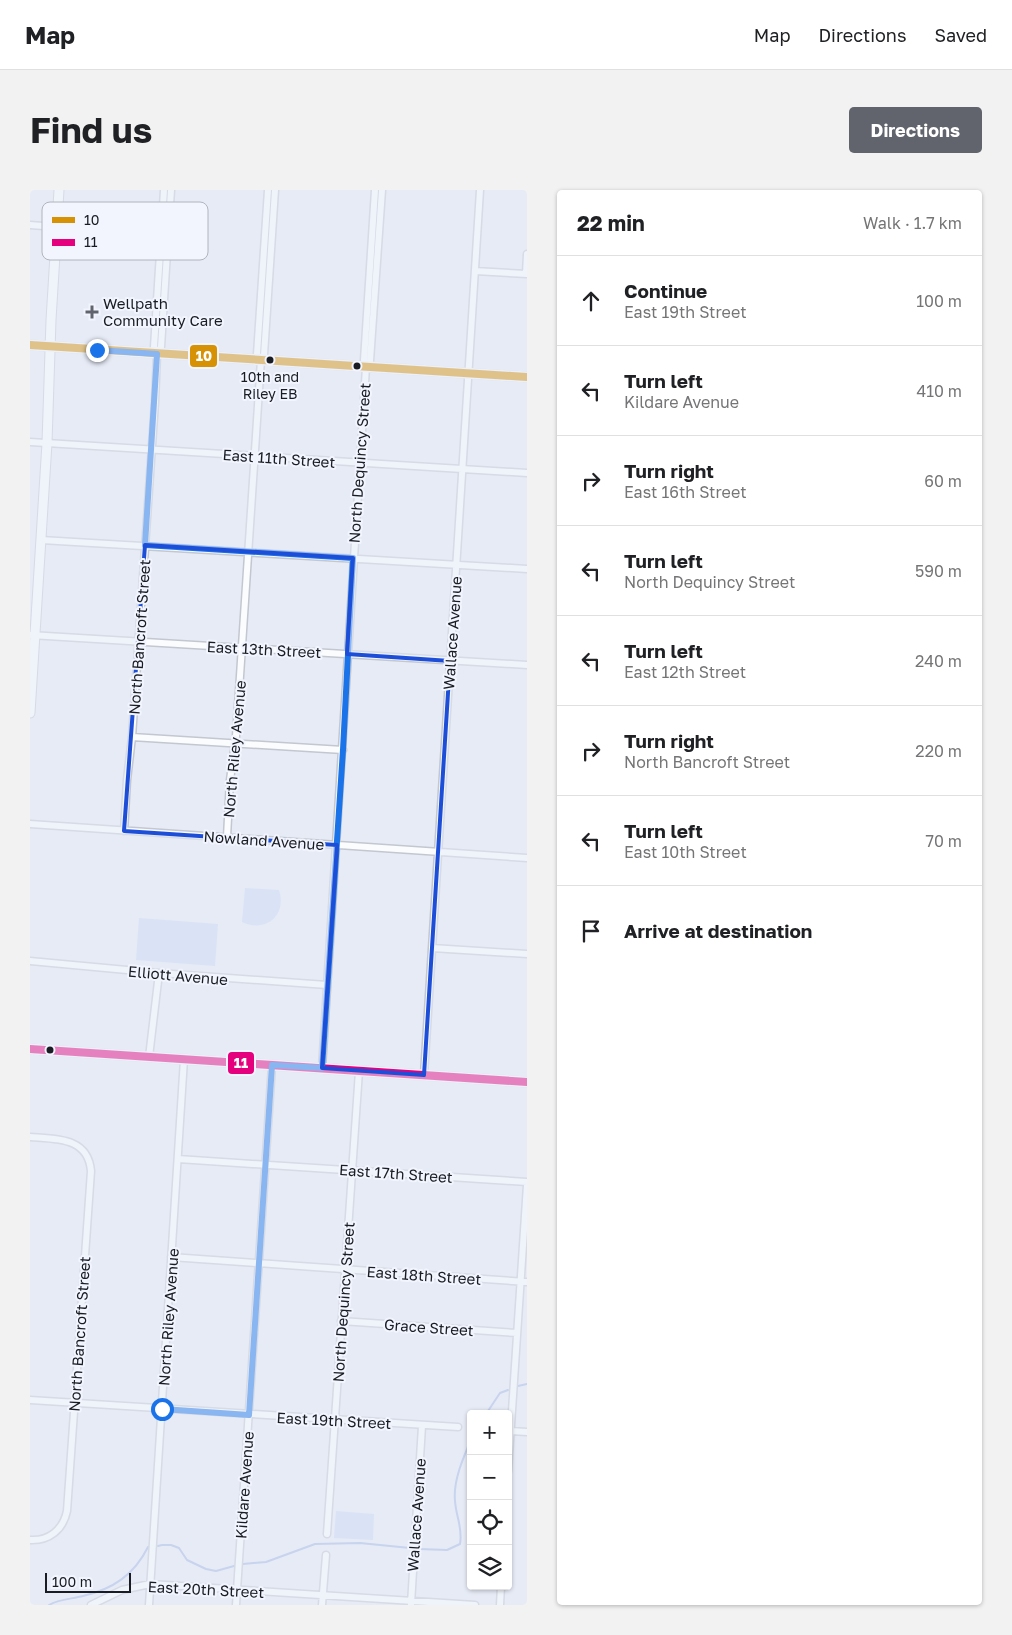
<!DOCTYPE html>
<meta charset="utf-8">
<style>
body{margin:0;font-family:"Golos Text",sans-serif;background:#f2f2f2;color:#202124}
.controls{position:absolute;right:15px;bottom:15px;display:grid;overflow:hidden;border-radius:5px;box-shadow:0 1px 4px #0004}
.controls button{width:45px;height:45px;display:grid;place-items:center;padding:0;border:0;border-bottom:1px solid #e0e0e0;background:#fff;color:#202124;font:25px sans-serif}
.scale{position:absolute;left:15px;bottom:12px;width:86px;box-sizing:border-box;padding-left:5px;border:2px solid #191c23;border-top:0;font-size:14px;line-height:18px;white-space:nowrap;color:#191c23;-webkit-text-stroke:4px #f2f5fe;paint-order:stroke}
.stop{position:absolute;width:15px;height:15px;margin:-11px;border:4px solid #1a73e8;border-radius:50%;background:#fff}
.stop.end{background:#1a73e8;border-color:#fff;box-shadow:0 1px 5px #0008}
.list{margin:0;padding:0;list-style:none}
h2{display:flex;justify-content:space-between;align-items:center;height:65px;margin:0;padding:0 20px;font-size:21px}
h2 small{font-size:16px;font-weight:400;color:#757577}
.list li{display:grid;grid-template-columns:32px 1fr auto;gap:15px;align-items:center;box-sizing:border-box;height:90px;padding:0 20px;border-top:1px solid #e0e0e0}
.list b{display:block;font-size:19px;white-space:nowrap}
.list p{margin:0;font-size:16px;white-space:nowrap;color:#757577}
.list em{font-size:16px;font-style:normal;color:#757577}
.icon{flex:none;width:28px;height:28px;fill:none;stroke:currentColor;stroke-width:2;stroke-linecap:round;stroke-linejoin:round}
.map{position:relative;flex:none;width:497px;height:1415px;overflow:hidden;border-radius:5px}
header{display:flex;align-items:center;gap:30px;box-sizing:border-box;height:70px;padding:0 25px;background:#fff;border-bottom:1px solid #e0e0e0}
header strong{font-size:24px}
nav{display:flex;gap:28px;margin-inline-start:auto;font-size:18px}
.intro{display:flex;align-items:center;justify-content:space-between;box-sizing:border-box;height:120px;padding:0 30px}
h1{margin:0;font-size:35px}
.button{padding:12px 22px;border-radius:5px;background:#61646d;color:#fff;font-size:18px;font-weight:700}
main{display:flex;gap:30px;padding:0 30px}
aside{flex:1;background:#fff;border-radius:5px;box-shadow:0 1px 4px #0004}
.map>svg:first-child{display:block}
.green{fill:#ccd8f4}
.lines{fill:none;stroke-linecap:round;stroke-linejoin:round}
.stream{stroke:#a5b6e4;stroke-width:2}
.minor-casing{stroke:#c3c7d0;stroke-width:9}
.major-casing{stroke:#c3c7d0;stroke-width:11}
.minor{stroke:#fbfcfe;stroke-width:6}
.major{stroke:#fbfcfe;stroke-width:9}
.bus-1-casing{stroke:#f2f5fe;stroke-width:11}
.bus-2-casing{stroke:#f2f5fe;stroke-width:11}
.bus-1{stroke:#d69105;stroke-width:8}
.bus-2{stroke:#e5007d;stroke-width:8}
.route{stroke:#1a73e8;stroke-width:6}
.marked{fill:none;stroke:#1d4ed8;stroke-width:4;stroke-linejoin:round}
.poi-dot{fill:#61646d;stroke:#f2f5fe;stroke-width:2}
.bus-dot{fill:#191c23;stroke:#f2f5fe;stroke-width:2}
.labels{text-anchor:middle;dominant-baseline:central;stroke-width:4;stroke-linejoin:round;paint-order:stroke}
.bus-label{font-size:14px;fill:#191c23;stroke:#f2f5fe}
.poi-label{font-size:15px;fill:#191c23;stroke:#f2f5fe;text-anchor:start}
.street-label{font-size:15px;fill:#191c23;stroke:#f2f5fe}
.key{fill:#f2f5fe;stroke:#b1b4bc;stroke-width:1}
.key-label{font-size:14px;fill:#191c23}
.line-badge{stroke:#f2f5fe;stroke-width:2}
.badge-label{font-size:14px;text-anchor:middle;font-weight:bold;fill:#fff}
</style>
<header>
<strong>Map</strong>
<nav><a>Map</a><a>Directions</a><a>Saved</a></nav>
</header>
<div class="intro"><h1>Find us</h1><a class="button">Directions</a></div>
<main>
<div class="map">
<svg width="497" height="1415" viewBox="0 0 497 1415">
<rect width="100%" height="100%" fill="#e6ebf6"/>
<!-- green -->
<path class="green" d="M215,698L249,700C257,726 236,743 212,732Z
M109,728L188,734L185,776L106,770Z
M306,1321L344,1324L343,1350L304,1348Z"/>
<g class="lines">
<!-- stream -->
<path class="stream" d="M488,1196L497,1194
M456,1224L470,1203L478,1200
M128,1356L132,1355H141L149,1358L157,1370L176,1379L186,1381L204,1376
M389,1359L417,1360L430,1354C433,1338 426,1327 425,1311C423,1291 433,1268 441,1250
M213,1374L236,1372L285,1354L330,1353L380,1358
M19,1415C29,1409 42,1409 53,1406C83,1399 104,1385 118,1357"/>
<defs>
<path id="minor" d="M0,35L27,37
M445,81L497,84
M496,84L497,64
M127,164L131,157L141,0
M231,170L227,164L238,0
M336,177L340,171L352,0
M0,252L497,283
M11,350L497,379
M0,445L497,475
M102,547L313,560
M0,634L497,668
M94,641L97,590L102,547L125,212L127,164L124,157L134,0
M197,647L200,590L206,546L231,170L234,165L245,0
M402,758L497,764
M0,771L129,783L297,795
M119,867L129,783
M292,878L336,177L334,170L345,0
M394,885L450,0
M0,947C26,949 58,947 61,981L37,1321C33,1340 19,1351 0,1350
M148,969L497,992
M141,1067L497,1092
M311,1131L487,1143
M0,1210L428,1237
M481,1241L497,1242
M478,1281L497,995
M297,1344L329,881
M381,1414L392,1236
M61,1415L92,1400L120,1394L445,1415
M119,1415L154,869
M206,1415L242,875
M292,1415L296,1365
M470,1415L471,1396"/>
<path id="major" d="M0,155L497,187
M0,523L17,253L21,130L29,0
M0,859L497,892"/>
</defs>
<!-- minor casing -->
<use href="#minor" class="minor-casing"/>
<!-- major casing -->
<use href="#major" class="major-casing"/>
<!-- minor -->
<use href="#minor" class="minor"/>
<!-- major -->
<use href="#major" class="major"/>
<defs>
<path id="bus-1" d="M0,155L497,187"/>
<path id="bus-2" d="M0,859L497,892"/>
</defs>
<!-- bus-1 casing -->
<use href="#bus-1" class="bus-1-casing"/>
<!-- bus-2 casing -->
<use href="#bus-2" class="bus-2-casing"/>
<!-- bus-1 -->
<use href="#bus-1" class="bus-1"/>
<!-- bus-2 -->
<use href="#bus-2" class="bus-2"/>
</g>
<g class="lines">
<!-- route -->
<path class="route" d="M67,160L127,164L115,355L323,368L313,560L292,878L242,875L219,1225L132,1219"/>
</g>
<!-- marked area -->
<path d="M0 0H497V1415H0ZM115,355L323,368L317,464L420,471L394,885L292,878L307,655L94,641Z" fill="#e6ebf6" fill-opacity=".55" fill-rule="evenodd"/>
<path class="marked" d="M115,355L323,368L317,464L420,471L394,885L292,878L307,655L94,641Z"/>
<!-- markers -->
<path class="poi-dot" d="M59.5 114.5h5v5h5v5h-5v5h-5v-5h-5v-5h5z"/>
<g class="bus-dot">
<circle cx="240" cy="170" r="4.5"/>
<circle cx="327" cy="176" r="4.5"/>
<circle cx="20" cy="860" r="4.5"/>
</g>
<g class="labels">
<!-- bus labels -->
<g class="bus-label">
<text x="240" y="186">10th and<tspan x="240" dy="17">Riley EB</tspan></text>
</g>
<!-- poi labels -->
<g class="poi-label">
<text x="73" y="113">Wellpath<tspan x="73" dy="17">Community Care</tspan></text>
</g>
<!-- street labels -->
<g class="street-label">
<text transform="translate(249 268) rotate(4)">East 11th Street</text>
<text transform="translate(329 273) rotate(-86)">North Dequincy Street</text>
<text transform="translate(422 443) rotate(-86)">Wallace Avenue</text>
<text transform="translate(109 447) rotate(-86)">North Bancroft Street</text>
<text transform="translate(234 459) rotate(3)">East 13th Street</text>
<text transform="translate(204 559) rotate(-85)">North Riley Avenue</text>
<text transform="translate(234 650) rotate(4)">Nowland Avenue</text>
<text transform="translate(148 785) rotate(5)">Elliott Avenue</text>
<text transform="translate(366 983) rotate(4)">East 17th Street</text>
<text transform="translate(394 1085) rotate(4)">East 18th Street</text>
<text transform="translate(313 1112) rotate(-86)">North Dequincy Street</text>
<text transform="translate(138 1127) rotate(-86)">North Riley Avenue</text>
<text transform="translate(399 1137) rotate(4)">Grace Street</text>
<text transform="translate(49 1144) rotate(-86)">North Bancroft Street</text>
<text transform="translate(304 1230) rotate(3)">East 19th Street</text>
<text transform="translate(214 1295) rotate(-86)">Kildare Avenue</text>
<text transform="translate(386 1325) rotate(-86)">Wallace Avenue</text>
<text transform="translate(176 1399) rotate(3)">East 20th Street</text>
</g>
</g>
<!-- legend -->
<rect x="12" y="12" width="166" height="58" rx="8" class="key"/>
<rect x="22" y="27" width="23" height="6" fill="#d69105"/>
<rect x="22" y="49" width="23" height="7" fill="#e5007d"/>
<g class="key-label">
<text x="54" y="35">10</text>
<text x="54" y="57">11</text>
</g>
<g class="line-badge">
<rect x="159" y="154" width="29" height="24" rx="5" fill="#d69105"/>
<rect x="197" y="861" width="28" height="24" rx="5" fill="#e5007d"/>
</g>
<g class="badge-label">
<text x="174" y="171">10</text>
<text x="211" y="878">11</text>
</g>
</svg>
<div class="controls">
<button>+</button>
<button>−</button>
<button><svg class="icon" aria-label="locate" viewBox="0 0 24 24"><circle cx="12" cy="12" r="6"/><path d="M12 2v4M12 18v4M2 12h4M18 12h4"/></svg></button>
<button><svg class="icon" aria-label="layers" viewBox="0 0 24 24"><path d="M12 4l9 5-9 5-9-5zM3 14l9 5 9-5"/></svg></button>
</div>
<div class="scale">100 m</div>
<div class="stop" style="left:132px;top:1219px"></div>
<div class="stop end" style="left:67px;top:160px"></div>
</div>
<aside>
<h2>22 min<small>Walk · 1.7 km</small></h2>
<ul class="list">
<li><svg class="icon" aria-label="ahead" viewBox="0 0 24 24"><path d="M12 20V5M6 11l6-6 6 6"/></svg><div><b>Continue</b><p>East 19th Street</p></div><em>100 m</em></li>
<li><svg class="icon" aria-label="left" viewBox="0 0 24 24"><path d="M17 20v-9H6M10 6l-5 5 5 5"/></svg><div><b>Turn left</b><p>Kildare Avenue</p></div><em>410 m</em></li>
<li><svg class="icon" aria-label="right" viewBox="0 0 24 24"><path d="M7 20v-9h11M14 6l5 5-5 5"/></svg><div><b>Turn right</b><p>East 16th Street</p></div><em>60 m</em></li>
<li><svg class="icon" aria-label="left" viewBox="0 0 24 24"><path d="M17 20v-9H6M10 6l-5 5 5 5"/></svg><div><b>Turn left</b><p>North Dequincy Street</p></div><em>590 m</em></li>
<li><svg class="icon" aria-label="left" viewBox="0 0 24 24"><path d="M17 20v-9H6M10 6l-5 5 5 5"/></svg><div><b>Turn left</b><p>East 12th Street</p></div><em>240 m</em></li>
<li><svg class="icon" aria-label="right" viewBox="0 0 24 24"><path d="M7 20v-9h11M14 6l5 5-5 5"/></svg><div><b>Turn right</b><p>North Bancroft Street</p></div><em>220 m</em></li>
<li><svg class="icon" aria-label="left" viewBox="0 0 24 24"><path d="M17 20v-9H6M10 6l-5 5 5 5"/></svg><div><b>Turn left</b><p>East 10th Street</p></div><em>70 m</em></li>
<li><svg class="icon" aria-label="arrive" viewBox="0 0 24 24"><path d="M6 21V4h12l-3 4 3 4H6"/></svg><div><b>Arrive at destination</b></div></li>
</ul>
</aside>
</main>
